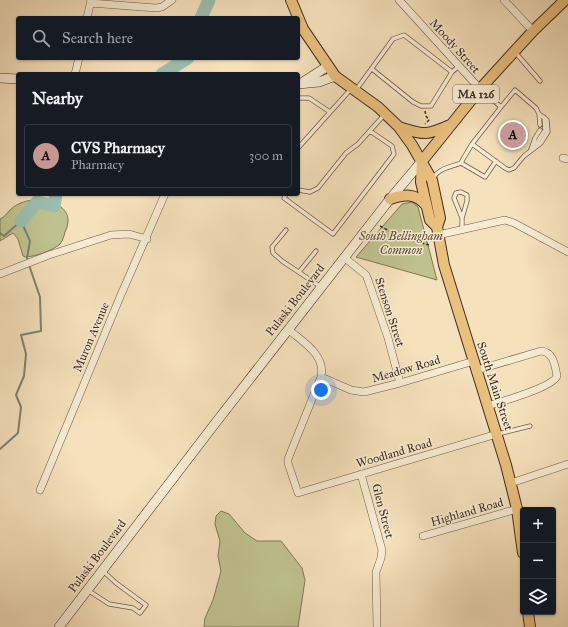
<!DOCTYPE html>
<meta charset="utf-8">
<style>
body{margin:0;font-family:"IM FELL Great Primer",serif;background:#242831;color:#f1f3f6}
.controls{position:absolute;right:12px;bottom:12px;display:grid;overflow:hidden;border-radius:4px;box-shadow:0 1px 3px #0004}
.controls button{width:36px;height:36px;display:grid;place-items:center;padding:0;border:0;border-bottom:1px solid #363941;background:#171b24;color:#f1f3f6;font:20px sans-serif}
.you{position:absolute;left:321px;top:390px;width:14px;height:14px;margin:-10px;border:3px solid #fff;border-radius:50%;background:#1a73e8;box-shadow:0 0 0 6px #1a73e833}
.badge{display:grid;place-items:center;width:26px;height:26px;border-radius:50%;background:#c59692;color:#111;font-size:13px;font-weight:700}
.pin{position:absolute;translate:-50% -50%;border:2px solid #fff;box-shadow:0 1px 4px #0006}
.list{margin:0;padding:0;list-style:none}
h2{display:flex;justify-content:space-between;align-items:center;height:52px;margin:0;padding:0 16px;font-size:17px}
h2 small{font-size:13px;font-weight:400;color:#9ea1a6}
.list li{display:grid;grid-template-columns:26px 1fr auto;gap:12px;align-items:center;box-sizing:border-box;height:64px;margin:0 8px 8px;padding:0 8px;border:1px solid #363941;border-radius:4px}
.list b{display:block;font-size:15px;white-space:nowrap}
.list p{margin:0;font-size:13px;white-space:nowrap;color:#9ea1a6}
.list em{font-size:13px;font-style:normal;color:#9ea1a6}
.icon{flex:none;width:22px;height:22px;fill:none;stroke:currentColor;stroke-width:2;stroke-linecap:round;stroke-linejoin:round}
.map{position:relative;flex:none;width:568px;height:627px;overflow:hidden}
.search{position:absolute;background:#171b24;box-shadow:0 1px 3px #0004;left:16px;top:16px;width:284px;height:44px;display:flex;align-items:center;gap:10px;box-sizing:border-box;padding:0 14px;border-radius:4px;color:#9ea1a6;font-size:15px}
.panel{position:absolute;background:#171b24;box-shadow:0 1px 3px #0004;left:16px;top:72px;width:284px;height:124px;border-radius:4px}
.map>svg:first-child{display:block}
.green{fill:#bfc28e;stroke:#817658}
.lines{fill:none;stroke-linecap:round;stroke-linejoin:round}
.stream{stroke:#788377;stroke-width:2}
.river{stroke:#9cbeaf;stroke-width:13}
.service-casing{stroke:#705848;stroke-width:5}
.minor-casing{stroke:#705848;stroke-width:8}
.secondary-casing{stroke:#432b22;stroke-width:10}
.primary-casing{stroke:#432b22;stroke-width:12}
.path{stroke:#432b22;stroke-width:1.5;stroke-dasharray:3 2;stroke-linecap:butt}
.service{stroke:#f8ecd3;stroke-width:3.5}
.minor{stroke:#f8ecd3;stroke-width:7}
.secondary{stroke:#f8ecd3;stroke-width:9}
.primary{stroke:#eac07e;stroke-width:10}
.labels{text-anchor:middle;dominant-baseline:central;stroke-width:3;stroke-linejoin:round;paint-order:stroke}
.shield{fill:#f8ecd3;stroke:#796557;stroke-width:1}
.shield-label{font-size:11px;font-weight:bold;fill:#432b22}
.street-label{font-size:12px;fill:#432b22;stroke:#f8ecd3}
.park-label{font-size:12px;font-style:italic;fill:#5c4938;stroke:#f8ecd3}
</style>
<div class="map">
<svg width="568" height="627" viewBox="0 0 568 627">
<rect width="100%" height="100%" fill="#f5e1bc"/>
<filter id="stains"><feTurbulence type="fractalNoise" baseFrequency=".005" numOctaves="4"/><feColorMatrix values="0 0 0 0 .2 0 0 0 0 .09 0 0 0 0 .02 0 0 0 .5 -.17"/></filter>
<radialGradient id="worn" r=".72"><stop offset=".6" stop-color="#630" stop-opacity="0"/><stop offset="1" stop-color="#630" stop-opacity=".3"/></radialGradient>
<!-- green -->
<path class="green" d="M40,199C51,200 68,207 68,220C68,224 67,228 65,232C64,236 63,240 60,244C54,250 34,257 25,257L23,256L18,239L13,233L0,241V219C5,217 6,214 10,210C18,202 29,200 40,199Z
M412,202L418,207L437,280L356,257L402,204Z
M221,511L229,514L245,533L257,541H281L302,568L305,580L298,627H204L205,618L213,600L221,571L218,556L220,541L215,524L216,516Z"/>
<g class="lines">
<!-- stream -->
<path class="stream" d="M0,233L4,236L21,221L30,241L27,258L28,261
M0,449L18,433L21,407L16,395L24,376L26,354L21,335L41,331L40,297L29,265"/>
<!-- river -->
<path class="river" d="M201,18L209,0
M162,74L188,58
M21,221L37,202L54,206L56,194"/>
<defs>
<path id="service" d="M515,52L540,81
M372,69L413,102L421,106H431L452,72L459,66
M356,90L393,39L404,35L452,72
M481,90L501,107L515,90L536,108L539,114L547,120L548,132L541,143L524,156L514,168L509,170L505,168L472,144L501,107
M298,98H309L330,112
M539,114L540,125
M534,147L545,130L544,117
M298,148L351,89
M531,149L535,138L540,130
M461,163L463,159L472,144
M433,179C438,168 451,167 461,163L485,177L496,161
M298,190L310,192L318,188L346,153L358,144L385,114
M286,194L284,198L333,234L394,154L392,146L370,131
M462,229V218L467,201V195L461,192L456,193L454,198L462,218
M286,230L272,247L273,253L282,261L321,287
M299,272L316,251
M504,414L508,431
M498,434L530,426
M89,591L109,604L133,608L140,613L146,605L116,583L103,571"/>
<path id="minor" d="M399,0L480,89
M504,0L533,31
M90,3L156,8L162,7L172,0
M87,18L91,0
M75,74L79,58
M563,158L568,159
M438,235L505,220L514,223L568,252
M345,258L366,275L368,280L388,338L400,383
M0,274L49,255L111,235L129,234L147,239
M289,330C303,342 326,355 321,377L288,459V463L298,493L497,434
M477,370L541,351C554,352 555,366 557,376C552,388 502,401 488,406
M321,377L351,390L364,392L400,383L474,361
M361,474L382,550L381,558L376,572L377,627
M511,483L568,464
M40,490L120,297L165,194
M423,536L517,509"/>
<path id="secondary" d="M0,78L18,79
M303,82L328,66
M298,84L319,82L335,76
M59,627L217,421L390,199L422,161"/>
<path id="primary" d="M291,0L303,29L335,76L378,107L399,127L412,145L432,180L440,218L437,227L444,265L506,465L517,509L523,553
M399,127C425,135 425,136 450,125
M422,161L480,89L533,31L565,0
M422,161L421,182L430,220L437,227
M390,199C405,194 415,193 426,205
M528,612L530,627"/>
</defs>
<!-- service casing -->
<use href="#service" class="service-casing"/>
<!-- minor casing -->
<use href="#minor" class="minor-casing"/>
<!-- secondary casing -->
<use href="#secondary" class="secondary-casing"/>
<!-- primary casing -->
<use href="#primary" class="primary-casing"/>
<!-- path -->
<path class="path" d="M425,111L426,116L429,120L425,124
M380,226L401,237L429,245"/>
<!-- service -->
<use href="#service" class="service"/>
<!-- minor -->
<use href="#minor" class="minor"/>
<!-- secondary -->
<use href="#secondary" class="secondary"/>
<!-- primary -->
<use href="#primary" class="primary"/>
</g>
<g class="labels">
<!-- shield labels -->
<rect class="shield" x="453" y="85" width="46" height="18" rx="3"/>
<g class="shield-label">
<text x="476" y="94">MA 126</text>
</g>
<!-- street labels -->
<g class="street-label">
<text transform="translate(455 46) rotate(48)">Moody Street</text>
<text transform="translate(295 300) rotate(-52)">Pulaski Boulevard</text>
<text transform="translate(390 312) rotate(72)">Stenson Street</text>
<text transform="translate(91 337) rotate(-67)">Muron Avenue</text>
<text transform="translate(406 369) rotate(-16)">Meadow Road</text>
<text transform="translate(495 386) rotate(72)">South Main Street</text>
<text transform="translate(394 453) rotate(-16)">Woodland Road</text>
<text transform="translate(383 511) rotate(75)">Glen Street</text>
<text transform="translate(467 512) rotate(-16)">Highland Road</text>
<text transform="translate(97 556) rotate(-53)">Pulaski Boulevard</text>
</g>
<!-- park labels -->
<g class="park-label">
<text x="401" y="236">South Bellingham<tspan x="401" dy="14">Common</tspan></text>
</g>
</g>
<rect width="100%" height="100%" filter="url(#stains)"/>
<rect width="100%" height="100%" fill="url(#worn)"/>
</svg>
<div class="controls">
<button>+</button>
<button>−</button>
<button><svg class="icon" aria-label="layers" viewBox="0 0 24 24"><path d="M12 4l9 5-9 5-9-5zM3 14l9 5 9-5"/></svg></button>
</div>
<div class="you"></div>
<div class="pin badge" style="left:513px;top:135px">A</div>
<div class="search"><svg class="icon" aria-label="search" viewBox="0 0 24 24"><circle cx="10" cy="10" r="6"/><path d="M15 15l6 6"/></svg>Search here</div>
<section class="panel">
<h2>Nearby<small></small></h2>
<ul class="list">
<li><span class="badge">A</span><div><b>CVS Pharmacy</b><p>Pharmacy</p></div><em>300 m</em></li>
</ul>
</section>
</div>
